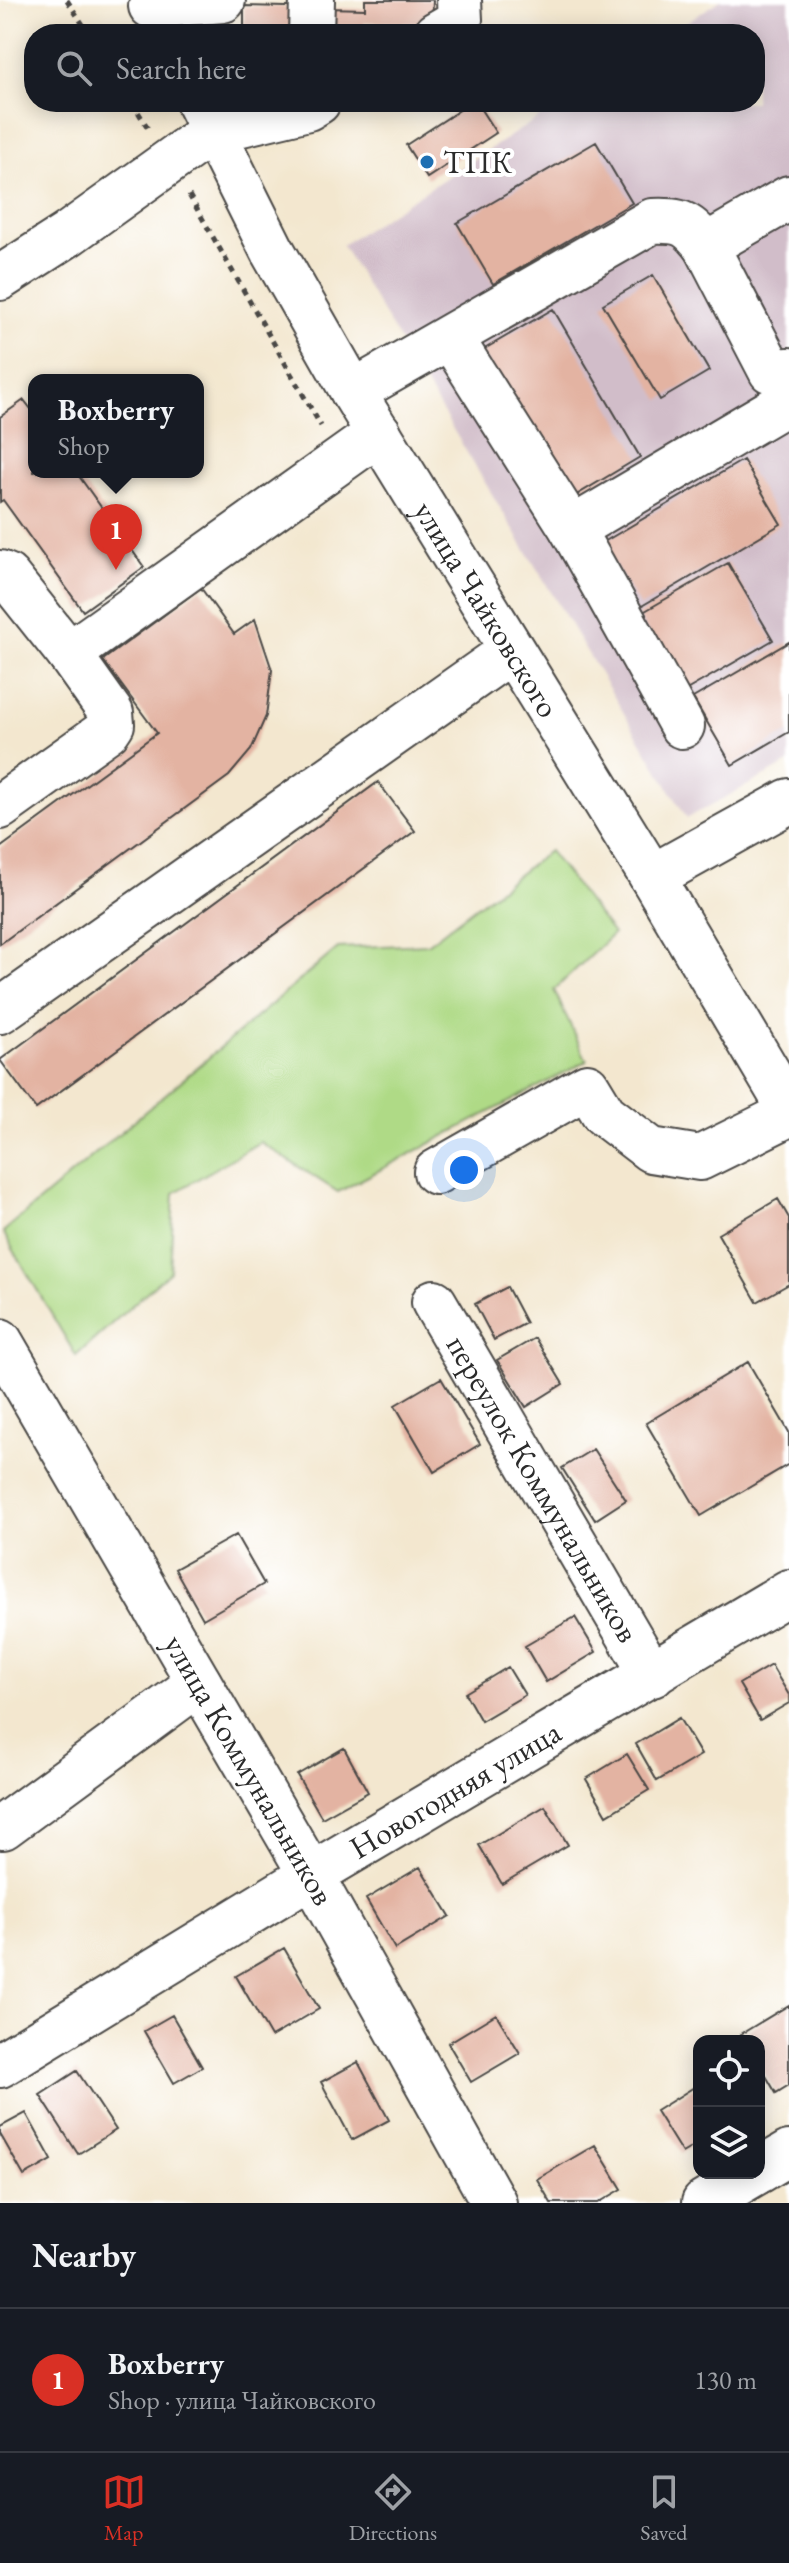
<!DOCTYPE html>
<meta charset="utf-8">
<style>
body{margin:0;font-family:"EB Garamond",serif;background:#242831;color:#f1f3f6}
.controls{position:absolute;right:24px;bottom:24px;display:grid;overflow:hidden;border-radius:16px;box-shadow:0 4px 20px #0003}
.controls button{width:72px;height:72px;display:grid;place-items:center;padding:0;border:0;border-bottom:2px solid #363941;background:#171b24;color:#f1f3f6;font:40px sans-serif}
.you{position:absolute;left:464px;top:1170px;width:28px;height:28px;margin:-20px;border:6px solid #fff;border-radius:50%;background:#1a73e8;box-shadow:0 0 0 12px #1a73e833}
.badge{display:grid;place-items:center;width:52px;height:52px;border-radius:50%;background:#d93025;color:#fff;font-size:26px;font-weight:700}
.pin{position:absolute;translate:-50% -66px;filter:drop-shadow(0 2px 4px #0008)}
.pin::after{content:'';position:absolute;top:42px;width:28px;height:24px;background:inherit;clip-path:polygon(0 0,100% 0,50% 100%)}
.popup{position:absolute;left:28px;top:374px;width:176px;height:104px;box-sizing:border-box;display:grid;place-content:center;border-radius:16px;background:#171b24;filter:drop-shadow(0 2px 6px #0005);font-size:26px;white-space:nowrap;color:#9ea1a6}
.popup b{font-size:30px;color:#f1f3f6}
.popup::after{content:'';position:absolute;left:50%;top:100%;margin-left:-16px;border:16px solid transparent;border-top-color:#171b24}
.list{margin:0;padding:0;list-style:none}
h2{display:flex;justify-content:space-between;align-items:center;height:104px;margin:0;padding:0 32px;font-size:34px}
h2 small{font-size:26px;font-weight:400;color:#9ea1a6}
.list li{display:grid;grid-template-columns:52px 1fr auto;gap:24px;align-items:center;box-sizing:border-box;height:144px;padding:0 32px;border-top:2px solid #363941}
.list b{display:block;font-size:30px;white-space:nowrap}
.list p{margin:0;font-size:26px;white-space:nowrap;color:#9ea1a6}
.list em{font-size:26px;font-style:normal;color:#9ea1a6}
.icon{flex:none;width:44px;height:44px;fill:none;stroke:currentColor;stroke-width:2;stroke-linecap:round;stroke-linejoin:round}
.map{position:relative;flex:none;width:789px;height:2203px;overflow:hidden}
.search{position:absolute;background:#171b24;box-shadow:0 4px 20px #0003;left:24px;right:24px;top:24px;height:88px;display:flex;align-items:center;gap:20px;box-sizing:border-box;padding:0 28px;border-radius:32px;color:#9ea1a6;font-size:30px}
.sheet{height:248px;background:#171b24}
nav{display:flex;justify-content:space-around;align-items:center;box-sizing:border-box;height:112px;border-top:2px solid #363941;background:#171b24;font-size:22px;color:#9ea1a6}
nav a{display:grid;justify-items:center;gap:4px}
nav .on{color:#d93025}
.map>svg:first-child{display:block}
.industrial{fill:#d1bdc9}
.green{fill:#afda86;stroke:#6d8258;stroke-width:2}
.building{fill:#e3b3a2}
.lines{fill:none;stroke-linecap:round;stroke-linejoin:round}
.minor-casing{stroke:#494744;stroke-width:48}
.path{stroke:#494744;stroke-width:5;stroke-dasharray:6 6;stroke-linecap:butt}
.minor{stroke:#fff;stroke-width:44}
.poi-dot{fill:#1f6fb2;stroke:#fff;stroke-width:3}
.labels{text-anchor:middle;dominant-baseline:central;stroke-width:8;stroke-linejoin:round;paint-order:stroke}
.poi-label{font-size:32px;fill:#2b2b2b;stroke:#fff;text-anchor:start}
.street-label{font-size:32px;fill:#2b2b2b;stroke:#fff}
</style>
<div class="map">
<svg width="789" height="2203" viewBox="0 0 789 2203">
<rect width="100%" height="100%" fill="#fff"/>
<filter id="ink" filterUnits="userSpaceOnUse"><feTurbulence type="fractalNoise" baseFrequency=".0125" numOctaves="2"/><feDisplacementMap in="SourceGraphic" scale="16" xChannelSelector="R" yChannelSelector="G"/><feConvolveMatrix kernelMatrix="1 2 1 2 8 2 1 2 1" color-interpolation-filters="sRGB"/></filter>
<filter id="wash" filterUnits="userSpaceOnUse"><feTurbulence type="fractalNoise" baseFrequency=".006" numOctaves="4" result="noise"/><feDisplacementMap in="SourceGraphic" scale="32" xChannelSelector="R" yChannelSelector="G"/><feGaussianBlur stdDeviation="1.8" result="paint"/><feColorMatrix in="noise" values="0 0 0 0 0 0 0 0 0 0 0 0 0 0 0 0 0 1.4 0 .05"/><feComposite in="paint" operator="in"/></filter>
<g filter="url(#wash)">
<rect width="100%" height="100%" fill="#f3e7cf"/>
<!-- industrial -->
<path class="industrial" d="M721,0H789V763L687,818L342,245L563,102H755V34H668Z"/>
<!-- green -->
<path class="green" d="M549,851L613,934L554,990L587,1061L338,1192L260,1142L174,1193L170,1271L76,1356L3,1232L338,948L427,944Z"/>
<g id="blocks">
<!-- building -->
<path class="building" d="M365,0H433L432,24L365,22L364,34H244V6L365,9Z
M472,102H476L496,133L427,178L406,145Z
M596,142L632,203L493,284L457,223Z
M653,275L709,371L660,400L603,304Z
M553,309L640,457L568,500L481,351Z
M24,400L34,413V472H76L144,567L83,611L3,500L0,502V417Z
M743,460L781,524L640,607L602,543Z
M728,563L773,640L683,692L638,615Z
M201,588L234,634L255,619L272,670L266,716L251,750L229,776L0,944V848L157,733L103,660Z
M789,642V732L732,765L693,698Z
M378,782L415,831L36,1109L0,1060Z
M778,1199L789,1218V1284L757,1302L718,1234Z
M507,1287L526,1323L494,1340L475,1304Z
M535,1338L563,1384L526,1407L497,1360Z
M748,1362L789,1432V1464L701,1516L646,1423Z
M441,1378L480,1444L434,1472L395,1405Z
M593,1449L626,1500L595,1520L562,1468Z
M236,1535L264,1584L203,1619L175,1569Z
M575,1617L596,1652L546,1682L525,1646Z
M771,1665L789,1695V1703L760,1720L739,1684Z
M508,1667L525,1695L481,1721L465,1693Z
M679,1718L701,1755L657,1781L636,1744Z
M344,1748L368,1792L322,1818L297,1775Z
M627,1754L649,1790L607,1815L586,1779Z
M545,1806L568,1845L502,1884L479,1845Z
M420,1867L450,1916L395,1949L366,1899Z
M284,1948L319,2009L271,2037L236,1976Z
M789,2005V2085L776,2093L759,2064V2041H745L741,2034Z
M496,2014L520,2053L471,2082L448,2043Z
M172,2015L202,2067L174,2083L144,2031Z
M358,2062L389,2120L352,2140L321,2082Z
M77,2071L116,2130L78,2154L40,2095Z
M699,2084V2143L682,2153L656,2111Z
M26,2113L52,2160L24,2176L0,2134V2127Z
M595,2145L622,2189L598,2203H551L537,2179Z"/>
</g>
</g>
<g filter="url(#ink)">
<use href="#blocks" fill-opacity="0" stroke="#494744" stroke-width="2"/>
<g class="lines">
<defs>
<g id="minor">
<path d="M151,6L223,0"/>
<path d="M311,34L312,0"/>
<path d="M436,34L460,20L459,0"/>
<path id="s1" d="M198,102L272,250L353,392L652,877L789,1108"/>
<path d="M706,246L771,371L789,370"/>
<path d="M0,278L67,235L212,131L308,108L318,102"/>
<path d="M451,338L572,529"/>
<path d="M353,392L652,221C682,220 688,223 706,246L789,198"/>
<path d="M0,573L7,576L69,654L379,433"/>
<path d="M682,726L572,529L789,401"/>
<path d="M0,807L108,730L112,724L111,713L69,654"/>
<path d="M652,877L789,801"/>
<path d="M0,1011L511,651"/>
<path d="M436,1172L587,1086L604,1114L651,1150L700,1158L789,1114"/>
<path id="s2" d="M434,1302L652,1675"/>
<path id="s3" d="M0,1341L311,1875L494,2203"/>
<path d="M3,1827L199,1683"/>
<path id="s4" d="M0,2065L311,1875L789,1592"/>
<path d="M759,2171L789,2153"/>
<path d="M704,2203L755,2173"/>
</g>
</defs>
<!-- minor casing -->
<use href="#minor" class="minor-casing"/>
<!-- path -->
<path class="path" d="M67,0L89,34
M132,102L148,128
M189,195L321,426"/>
<!-- minor -->
<use href="#minor" class="minor"/>
</g>
</g>
<!-- markers -->
<circle class="poi-dot" cx="427" cy="162" r="8"/>
<g class="labels">
<!-- poi labels -->
<g class="poi-label">
<text x="443" y="162">ТПК</text>
</g>
<!-- street labels -->
<g class="street-label">
<text stroke="none"><textPath href="#s1" startOffset="584">улица Чайковского</textPath></text>
<text stroke="none"><textPath href="#s2" startOffset="216">переулок Коммунальников</textPath></text>
<text stroke="none"><textPath href="#s3" startOffset="496">улица Коммунальников</textPath></text>
<text stroke="none"><textPath href="#s4" startOffset="532">Новогодняя улица</textPath></text>
</g>
</g>
</svg>
<div class="controls">
<button><svg class="icon" aria-label="locate" viewBox="0 0 24 24"><circle cx="12" cy="12" r="6"/><path d="M12 2v4M12 18v4M2 12h4M18 12h4"/></svg></button>
<button><svg class="icon" aria-label="layers" viewBox="0 0 24 24"><path d="M12 4l9 5-9 5-9-5zM3 14l9 5 9-5"/></svg></button>
</div>
<div class="you"></div>
<div class="pin badge" style="left:116px;top:570px">1</div>
<div class="popup"><b>Boxberry</b>Shop</div>
<div class="search"><svg class="icon" aria-label="search" viewBox="0 0 24 24"><circle cx="10" cy="10" r="6"/><path d="M15 15l6 6"/></svg>Search here</div>
</div>
<section class="sheet">
<h2>Nearby<small></small></h2>
<ul class="list">
<li><span class="badge">1</span><div><b>Boxberry</b><p>Shop · улица Чайковского</p></div><em>130 m</em></li>
</ul>
</section>
<nav>
<a class="on"><svg class="icon" aria-label="map" viewBox="0 0 24 24"><path d="M3 6l6-2 6 2 6-2v14l-6 2-6-2-6 2zM9 4v14M15 6v14"/></svg>Map</a>
<a><svg class="icon" aria-label="directions" viewBox="0 0 24 24"><path d="M12 3l9 9-9 9-9-9zM9 14v-3h6M13 9l2 2-2 2"/></svg>Directions</a>
<a><svg class="icon" aria-label="saved" viewBox="0 0 24 24"><path d="M7 4h10v16l-5-4-5 4z"/></svg>Saved</a>
</nav>
